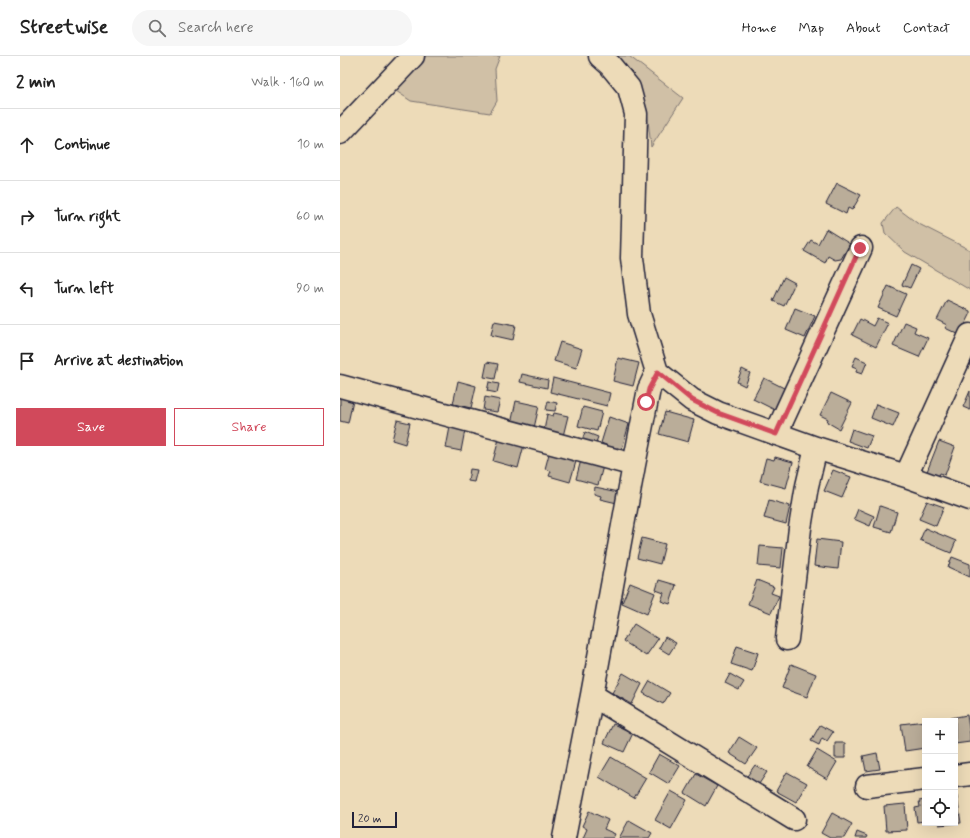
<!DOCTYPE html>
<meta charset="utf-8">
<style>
body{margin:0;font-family:Mynerve,sans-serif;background:#f6f6f6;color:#222}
.controls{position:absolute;right:12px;bottom:12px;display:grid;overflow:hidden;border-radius:0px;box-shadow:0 4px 16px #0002}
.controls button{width:36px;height:36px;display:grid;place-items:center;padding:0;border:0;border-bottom:1px solid #e0e0e0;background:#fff;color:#222;font:20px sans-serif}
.scale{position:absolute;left:12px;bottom:10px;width:45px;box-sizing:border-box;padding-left:4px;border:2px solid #22223b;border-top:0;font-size:11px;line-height:14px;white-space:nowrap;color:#22223b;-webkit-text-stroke:3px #eddbb8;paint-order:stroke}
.stop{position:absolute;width:12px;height:12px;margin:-9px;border:3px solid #d1495b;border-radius:50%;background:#fff}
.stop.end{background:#d1495b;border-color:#fff;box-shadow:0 1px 4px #0008}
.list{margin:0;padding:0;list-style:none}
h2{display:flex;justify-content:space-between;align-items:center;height:52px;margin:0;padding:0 16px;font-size:17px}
h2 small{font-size:13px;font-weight:400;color:#767676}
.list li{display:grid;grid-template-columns:26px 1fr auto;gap:12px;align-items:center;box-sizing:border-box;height:72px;padding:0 16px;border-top:1px solid #e0e0e0}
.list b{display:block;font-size:15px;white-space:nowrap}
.list em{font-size:13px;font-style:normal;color:#767676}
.actions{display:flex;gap:8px;padding:12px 16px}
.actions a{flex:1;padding:9px 0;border:1px solid #d1495b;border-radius:0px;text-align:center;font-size:14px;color:#d1495b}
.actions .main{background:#d1495b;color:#fff}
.icon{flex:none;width:22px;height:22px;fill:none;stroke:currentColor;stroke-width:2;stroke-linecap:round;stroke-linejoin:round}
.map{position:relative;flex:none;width:630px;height:782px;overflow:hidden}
header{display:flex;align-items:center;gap:24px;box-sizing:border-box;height:56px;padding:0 20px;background:#fff;border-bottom:1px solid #e0e0e0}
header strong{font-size:19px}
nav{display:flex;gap:22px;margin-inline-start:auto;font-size:14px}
.search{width:280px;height:36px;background:#f6f6f6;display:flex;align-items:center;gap:10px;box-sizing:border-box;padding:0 14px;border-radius:22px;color:#767676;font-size:15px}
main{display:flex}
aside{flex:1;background:#fff}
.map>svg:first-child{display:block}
.green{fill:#d0c0a6;stroke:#797170}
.building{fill:#baad99;stroke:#22223b}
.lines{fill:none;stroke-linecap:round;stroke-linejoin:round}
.minor-casing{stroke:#22223b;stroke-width:25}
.minor{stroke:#eddbb8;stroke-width:22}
.route{stroke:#d1495b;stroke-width:5}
</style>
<header>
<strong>Streetwise</strong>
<div class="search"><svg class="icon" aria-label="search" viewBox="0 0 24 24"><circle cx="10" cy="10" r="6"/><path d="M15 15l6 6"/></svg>Search here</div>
<nav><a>Home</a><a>Map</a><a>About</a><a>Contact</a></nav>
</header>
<main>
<aside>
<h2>2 min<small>Walk · 160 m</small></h2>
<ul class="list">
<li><svg class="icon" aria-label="ahead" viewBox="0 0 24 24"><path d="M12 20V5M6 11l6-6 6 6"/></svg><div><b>Continue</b></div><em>10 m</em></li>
<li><svg class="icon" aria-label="right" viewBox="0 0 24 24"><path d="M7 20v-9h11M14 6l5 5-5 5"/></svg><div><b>Turn right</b></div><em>60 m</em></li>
<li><svg class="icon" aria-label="left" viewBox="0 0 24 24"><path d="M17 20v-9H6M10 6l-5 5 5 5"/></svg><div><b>Turn left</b></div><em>90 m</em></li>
<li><svg class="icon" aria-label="arrive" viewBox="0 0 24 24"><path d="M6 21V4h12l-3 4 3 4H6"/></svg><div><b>Arrive at destination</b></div></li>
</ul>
<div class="actions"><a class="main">Save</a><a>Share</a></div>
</aside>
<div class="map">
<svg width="630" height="782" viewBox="0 0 630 782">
<rect width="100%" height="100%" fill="#eddbb8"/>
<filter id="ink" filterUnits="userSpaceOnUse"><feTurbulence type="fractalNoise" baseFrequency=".025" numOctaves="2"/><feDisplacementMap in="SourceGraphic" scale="8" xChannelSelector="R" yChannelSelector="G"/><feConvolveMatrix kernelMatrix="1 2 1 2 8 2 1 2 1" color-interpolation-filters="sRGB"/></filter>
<g filter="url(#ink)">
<!-- green -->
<path class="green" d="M84,0H160L155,13L157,45L150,57L71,45L53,33Z
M272,0H289L343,42L311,91L307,55L297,42Z
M556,151L577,167L630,194V234L565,196L545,177L543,167Z"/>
<!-- building -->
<path class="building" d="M497,127L521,139L512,154L508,152L506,158L486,148Z
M486,173L510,188L501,203L495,204L488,200L485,207L464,195L471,184L478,188Z
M571,209L579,213L570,232L562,229Z
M444,221L455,227L444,250L433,245Z
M548,230L566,238L556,260L538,252Z
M607,244L630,255V259L620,279L605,272L607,269L597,264Z
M455,252L475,260L465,282L446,274Z
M537,262L548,267L536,291L512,279L520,263L533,270Z
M154,265L176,269L173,284L151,279Z
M564,266L576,271L574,276L588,282L579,301L553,290Z
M220,286L242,293L236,312L214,305Z
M516,301L527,306L522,318L516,316L517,312L512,310Z
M278,302L299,307L293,330L273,325Z
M147,306L158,308L155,323L144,321Z
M402,313L410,317L405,330L397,326Z
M182,318L208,324L207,332L180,326Z
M213,322L270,337L267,350L210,336Z
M424,322L446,333L435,354L413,343Z
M118,325L136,330L131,352L113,348Z
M149,326L159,328L157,337L147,335Z
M630,335V354L623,351Z
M491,337L512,347L499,373L487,366L488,363L480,359Z
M0,341L13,344L8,367L0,365Z
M145,341L160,344L157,356L143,354Z
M176,345L199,350L194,372L171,368Z
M208,345L217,347L215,355L206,354Z
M536,348L559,357L553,371L531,362Z
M243,351L262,356L257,375L238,370Z
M325,356L354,364L348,386L319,378Z
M214,357L228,360L223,380L204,375L207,358L213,360Z
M269,361L289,368L282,393L277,392L276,395L265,392L266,389L261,387Z
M57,364L70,367L65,388L52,384Z
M110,371L125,374L121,395L106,392Z
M512,373L532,380L527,392L508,385Z
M245,376L258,381L254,392L241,387Z
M159,383L184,389L178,412L153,405Z
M599,385L615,391L605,419L600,417L598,422L586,418Z
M210,394L237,402L230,426L209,420L211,415L205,413Z
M435,401L453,406L446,432L420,425L426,402L434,404Z
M241,404L263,410L258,429L236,423Z
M130,413L137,414L134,426L128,425Z
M493,414L511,421L502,442L484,435Z
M255,431L279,436L277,447L260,443L261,440L254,438Z
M429,444L450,450L446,468L424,462Z
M587,445L604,451L596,470L579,463Z
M540,450L557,456L551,476L534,471Z
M518,453L534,460L530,470L514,463Z
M585,472L616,485L611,497L580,484Z
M302,482L325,488L320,508L297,502Z
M477,483L501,486L498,513L474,510Z
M420,490L443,492L441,512L418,510Z
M612,501L630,508V521L608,511Z
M319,524L336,529L330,548L321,545L324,537L316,534Z
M417,524L434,531L431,537L439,540L431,557L408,548Z
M290,527L315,537L307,558L282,547Z
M294,568L318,583L306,600L283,585Z
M325,581L336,587L329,598L319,592Z
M397,590L418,597L412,615L391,608Z
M451,608L476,618L467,641L442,632Z
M283,617L302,628L292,648L272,637Z
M390,618L404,626L399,634L385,627Z
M310,625L330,637L323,648L303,637Z
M627,659L630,679V686L615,688V665H606L605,663Z
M585,665V692L565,695L561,668Z
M273,668L293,677L284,696L264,687Z
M480,669L493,676L487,685L482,682L479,689L471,685Z
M399,681L417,692L406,708L389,697Z
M495,687H505V702H495Z
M477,694L497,706L487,723L467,711Z
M537,697L540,713L526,715L523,700Z
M319,698L340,710L329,728L309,716Z
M271,701L306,722L294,742L259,721Z
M415,709L427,716L417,731L405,723Z
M447,716L467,727L456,746L436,735Z
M356,718L377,730L366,750L345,737Z
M331,735L347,744L331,773L315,764Z
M615,740H617L621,767L599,769L598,767H615Z
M585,744V765L577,766L575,752L580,751L579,745Z
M565,748L567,774L546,775L544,750Z
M249,755L268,764L264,773L275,778L273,782H243L247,773L242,770Z
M492,757L512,768L504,782H490L481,777Z
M289,764L312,777L309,782H279Z
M517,776L527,780L526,782H515Z"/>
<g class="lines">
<defs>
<path id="minor" d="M260,0L270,9L289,32L296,58L292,202L299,258L317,316L352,344L378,357L476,392L566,420L630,443
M0,77L73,0
M0,330L294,409
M436,378L521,192
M566,420L630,279
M447,583L460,472L467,430L476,392
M252,639L454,763
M615,720L630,718
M527,730L585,723
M224,782L252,639L294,409L309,333L317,316"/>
</defs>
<!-- minor casing -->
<use href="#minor" class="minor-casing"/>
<!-- minor -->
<use href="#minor" class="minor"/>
</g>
</g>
<g class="lines" filter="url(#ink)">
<!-- route -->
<path class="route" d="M306,346L309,333L318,316L352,344L378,357L436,378L520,192"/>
</g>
</svg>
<div class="controls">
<button>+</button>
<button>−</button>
<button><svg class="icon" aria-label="locate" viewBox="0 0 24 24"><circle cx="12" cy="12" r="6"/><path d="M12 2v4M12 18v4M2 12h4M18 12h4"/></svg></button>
</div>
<div class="scale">20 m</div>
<div class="stop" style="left:306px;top:346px"></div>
<div class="stop end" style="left:520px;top:192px"></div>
</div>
</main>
